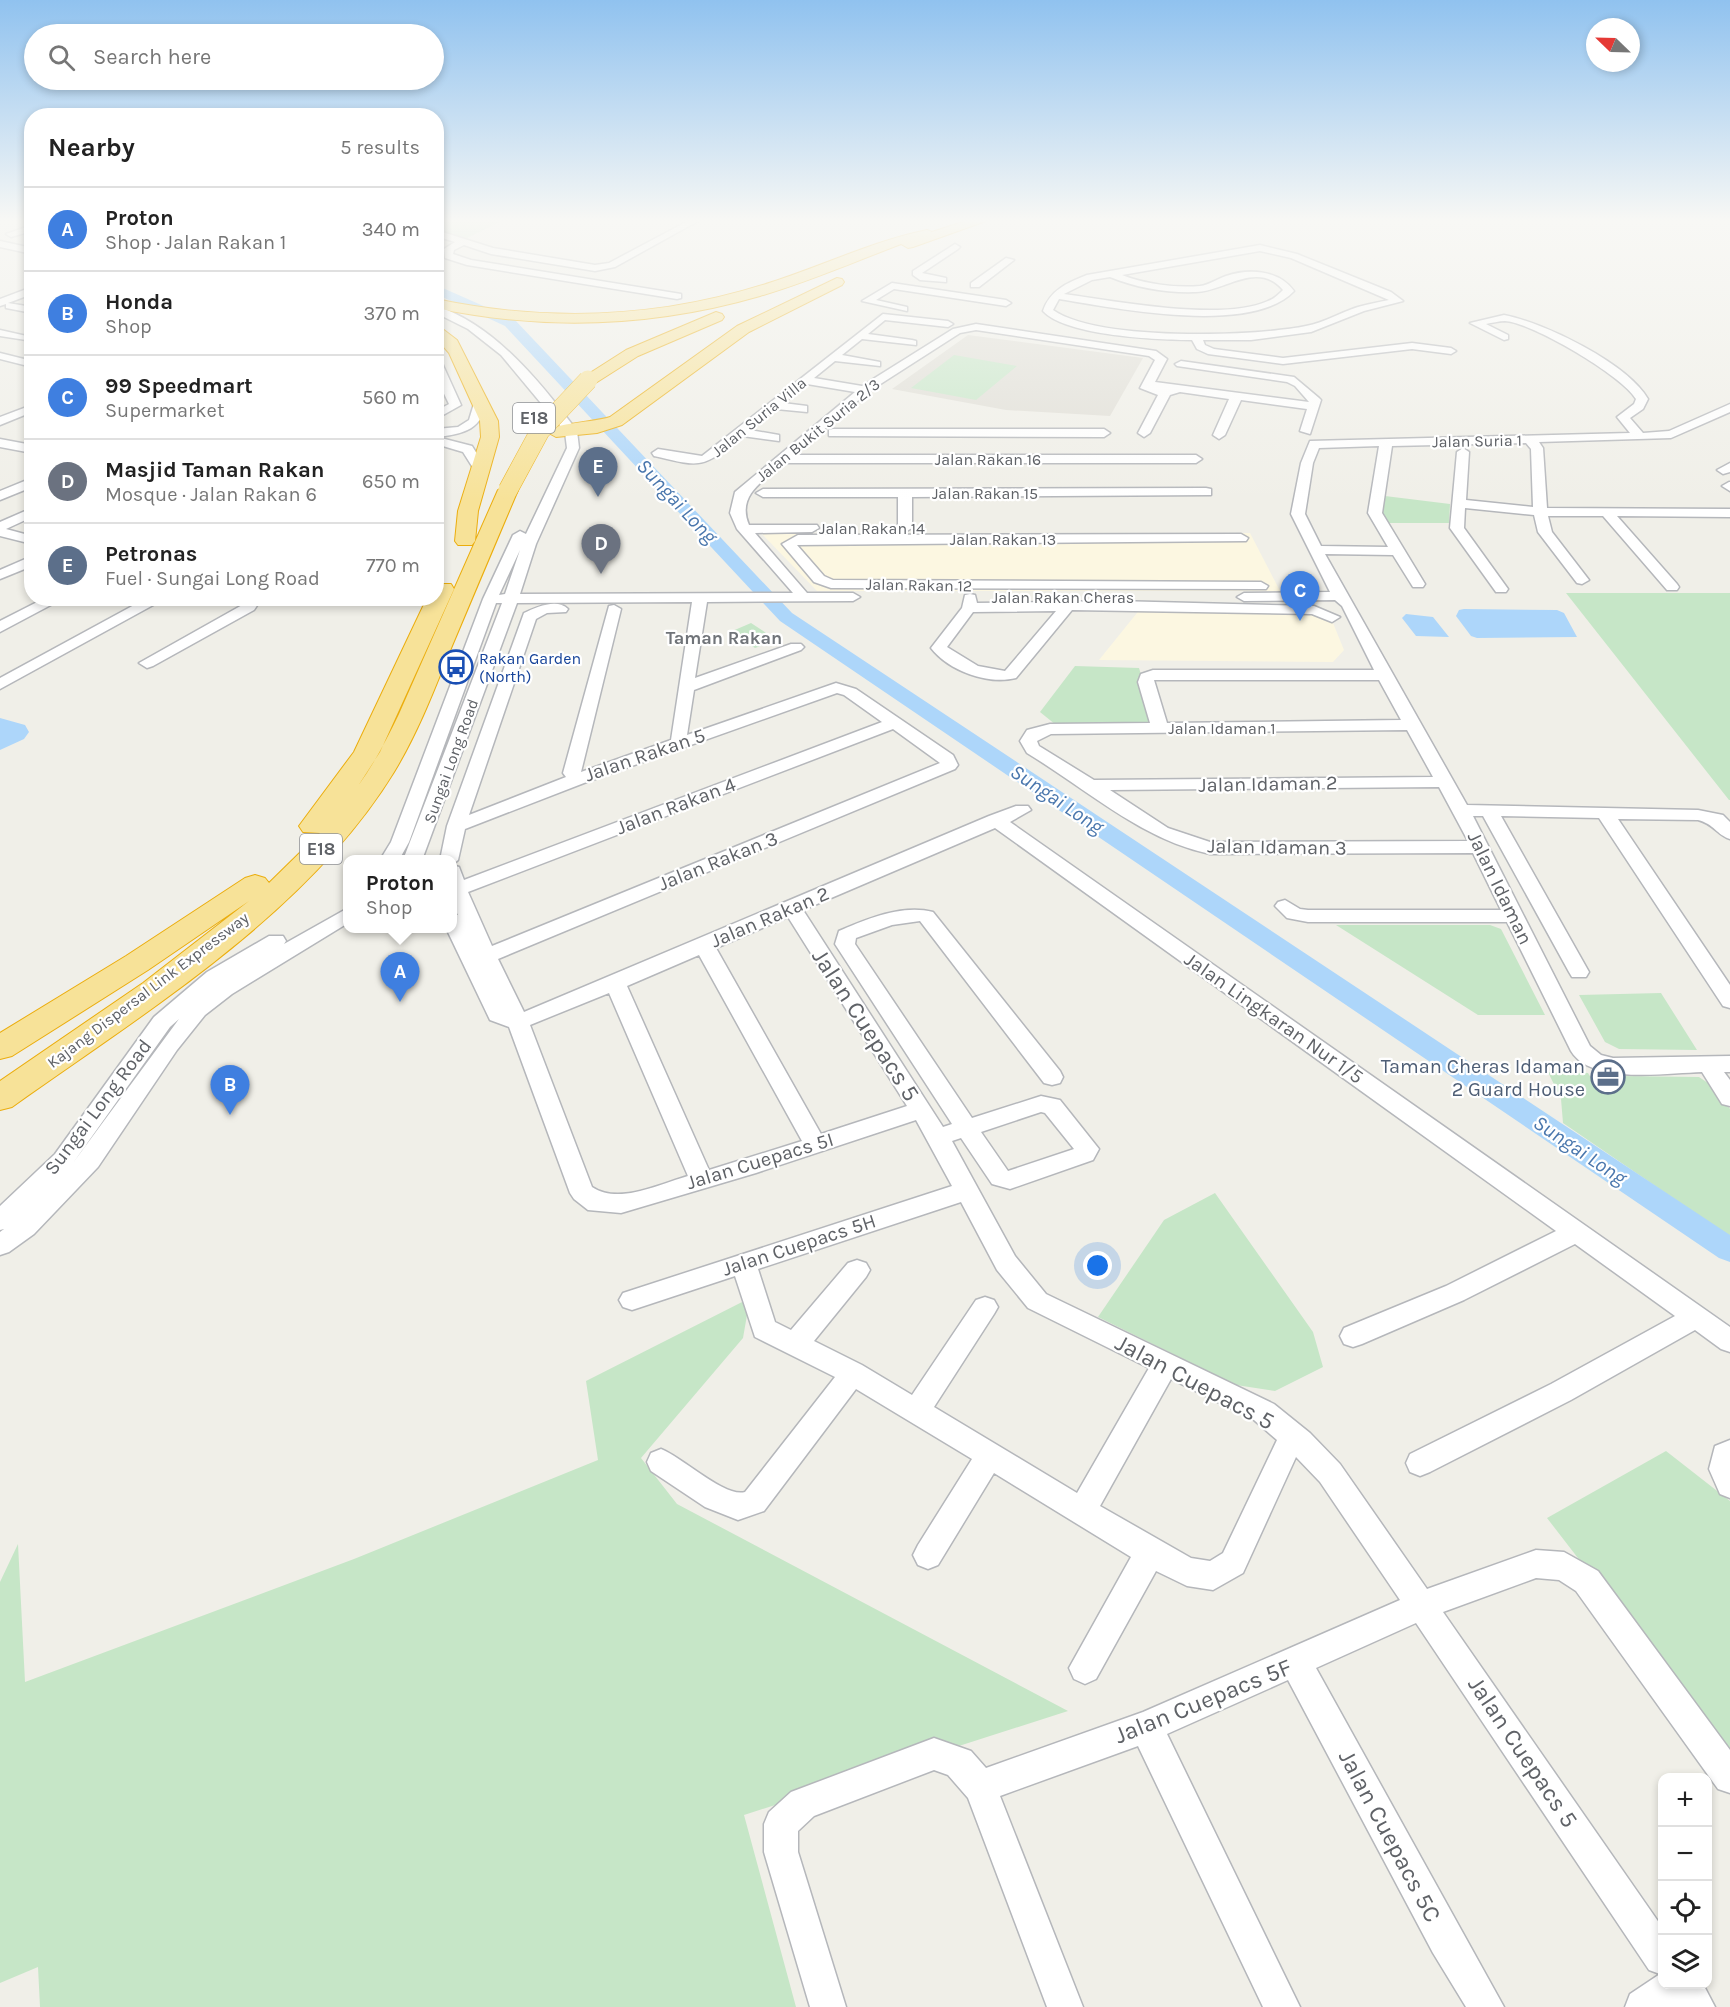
<!DOCTYPE html>
<meta charset="utf-8">
<style>
body{margin:0;font-family:Karla,sans-serif;background:#f2f2f2;color:#222}
.controls{position:absolute;right:18px;bottom:18px;display:grid;overflow:hidden;border-radius:12px;box-shadow:0 3px 9px #0003}
.controls button{width:54px;height:54px;display:grid;place-items:center;padding:0;border:0;border-bottom:2px solid #e0e0e0;background:#fff;color:#222;font:30px sans-serif}
.compass{position:absolute;left:1586px;top:18px;width:54px;height:54px;border-radius:50%;background:#fff;box-shadow:0 3px 9px #0003;rotate:293deg}
.you{position:absolute;left:1098px;top:1266px;width:21px;height:21px;margin:-15px;border:4px solid #fff;border-radius:50%;background:#1a73e8;box-shadow:0 0 0 9px #1a73e833}
.badge{display:grid;place-items:center;width:39px;height:39px;border-radius:50%;background:#0f766e;color:#fff;font-size:20px;font-weight:700}
.pin{position:absolute;translate:-50% -50px;filter:drop-shadow(0 2px 3px #0008)}
.pin::after{content:'';position:absolute;top:32px;width:21px;height:18px;background:inherit;clip-path:polygon(0 0,100% 0,50% 100%)}
.popup{position:absolute;left:343px;top:855px;width:114px;height:78px;box-sizing:border-box;display:grid;place-content:center;border-radius:12px;background:#fff;filter:drop-shadow(0 2px 4px #0005);font-size:20px;white-space:nowrap;color:#767676}
.popup b{font-size:22px;color:#222}
.popup::after{content:'';position:absolute;left:50%;top:100%;margin-left:-12px;border:12px solid transparent;border-top-color:#fff}
.list{margin:0;padding:0;list-style:none}
h2{display:flex;justify-content:space-between;align-items:center;height:78px;margin:0;padding:0 24px;font-size:26px}
h2 small{font-size:20px;font-weight:400;color:#767676}
.list li{display:grid;grid-template-columns:39px 1fr auto;gap:18px;align-items:center;box-sizing:border-box;height:84px;padding:0 24px;border-top:2px solid #e0e0e0}
.list b{display:block;font-size:22px;white-space:nowrap}
.list p{margin:0;font-size:20px;white-space:nowrap;color:#767676}
.list em{font-size:20px;font-style:normal;color:#767676}
.icon{flex:none;width:33px;height:33px;fill:none;stroke:currentColor;stroke-width:2;stroke-linecap:round;stroke-linejoin:round}
.map{position:relative;flex:none;width:1730px;height:2007px;overflow:hidden}
.search{position:absolute;background:#fff;box-shadow:0 3px 9px #0003;left:24px;top:24px;width:420px;height:66px;display:flex;align-items:center;gap:15px;box-sizing:border-box;padding:0 21px;border-radius:33px;color:#767676;font-size:22px}
.panel{position:absolute;background:#fff;box-shadow:0 3px 9px #0003;left:24px;top:108px;width:420px;height:498px;border-radius:24px}
.map>svg:first-child{display:block}
.commercial{fill:#fcf7e1}
.education{fill:#e0ded6}
.green{fill:#c6e6c7}
.water{fill:#add6fa}
.lines{fill:none;stroke-linecap:round;stroke-linejoin:round}
.river{fill:#add6fa;fill-rule:evenodd}
.minor-casing{stroke:#b5b7bb;stroke-width:3}
.highway-casing{stroke:#ebad0d;stroke-width:2}
.minor{fill:#fff;fill-rule:evenodd}
.highway{fill:#f7e298;fill-rule:evenodd}
.highway-bridge-casing{stroke:#ebad0d;stroke-width:20;stroke-linecap:butt}
.highway-bridge{stroke:#f7e298;stroke-width:19}
.labels{text-anchor:middle;dominant-baseline:central;stroke-width:4.5;stroke-linejoin:round;paint-order:stroke}
.far-street-label{font-size:16px;fill:#5f6267;stroke:#fff}
.far-transit-label{font-size:16px;fill:#164399;stroke:#fff;text-anchor:start}
.shield{fill:#fff;stroke:#8f9195;stroke-width:1.5}
.shield-label{font-size:18px;font-weight:bold;fill:#5f6267}
.far-neighbourhood-label{font-size:18px;font-weight:bold;fill:#707479;stroke:#fff}
.street-label{font-size:20px;fill:#5f6267;stroke:#fff}
.service-label{font-size:20px;fill:#4e5e75;stroke:#fff;text-anchor:end}
.water-label{font-size:21px;font-style:italic;fill:#4a77ad;stroke:#fff}
.near-street-label{font-size:24px;fill:#5f6267;stroke:#fff}
</style>
<div class="map">
<svg width="1730" height="2007" viewBox="0 0 1730 2007">
<rect width="100%" height="100%" fill="#f0efe8"/>
<!-- commercial -->
<path class="commercial" d="M1250,533L1280,591H817L762,534Z
M1141,608L1313,612L1331,618L1344,650L1333,662L1099,660Z"/>
<!-- education -->
<path class="education" d="M968,335L1143,358L1110,416L1006,410L892,389Z"/>
<!-- green -->
<path class="green" d="M437,221H502L465,239L437,231Z
M954,355L1017,366L976,400L911,388Z
M1385,496L1450,504L1449,523H1386L1381,514Z
M1566,593H1730V800H1729Z
M751,623L777,640L755,648L730,632Z
M1075,666L1139,668L1156,725H1056L1040,712Z
M1336,925H1490L1501,929L1545,1015H1478Z
M1661,993L1697,1050L1619,1049L1605,1042L1579,995Z
M1548,1072L1588,1073L1593,1081L1619,1080L1618,1076L1699,1077L1717,1089L1730,1109V1237L1563,1123L1561,1099Z
M1215,1193L1313,1332L1323,1367L1275,1391L1236,1385L1098,1317L1164,1220Z
M750,1298L743,1338L641,1458L677,1504L1068,1711L744,1815L796,2007H40L38,1967L0,1983V1582L18,1544L25,1682L354,1559L598,1460L586,1381Z
M1666,1451L1730,1501V1755L1547,1518Z"/>
<!-- water -->
<path class="water" d="M1464,609L1557,610L1564,613L1577,637L1477,638L1471,636L1456,616L1459,610Z
M1406,614L1433,617L1449,637L1416,636L1402,618Z
M0,718L25,725L29,732L24,739L0,750Z"/>
<g class="lines">
<!-- river -->
<path class="river" d="M436,285L515,320L792,613L1730,1235V1262L1719,1258L780,621L505,326L436,294Z"/>
<defs>
<path id="minor" d="M688,221H698L615,267L595,271L491,254L464,245L454,250L453,254L471,260L681,294V298L677,299L467,265L445,258L444,249L455,242L436,236V230L493,248L595,265L609,263Z
M32,225V231L11,237L6,234Z
M0,241L32,248V254L0,247Z
M955,244L960,247L958,249L922,273L946,278V282L920,280L913,275V271Z
M1260,245L1297,254L1391,292L1403,301L1364,311L1311,332L1251,340H1203L1205,345L1214,349L1283,358L1412,343L1451,348L1456,351L1451,354L1412,349L1283,364L1208,354L1197,349L1192,340C1158,340 1066,336 1043,311C1050,290 1067,283 1087,275ZM1260,251L1291,258L1389,300C1379,302 1368,304 1358,307C1341,312 1324,323 1306,326C1252,337 1097,341 1053,310L1059,299C1115,308 1252,336 1294,291C1279,270 1249,268 1226,276C1217,279 1209,285 1200,286C1174,288 1145,284 1122,275ZM1110,277C1137,288 1167,293 1196,292C1225,291 1258,260 1283,290C1279,294 1274,299 1268,301C1221,322 1116,301 1064,294L1092,280Z
M1006,258L1014,260L979,287H971V283Z
M892,283L1006,300L1011,303L1006,306L894,289L876,300L907,307V311L862,301Z
M32,287V294L8,303L32,307V313L6,308V304L0,306V299Z
M436,306C494,324 542,384 577,431L579,448L536,544L520,594L793,593L737,529L730,513L735,492L855,392L807,384L783,403L807,406V412L776,409L750,430L779,435V441L742,436C702,468 704,468 654,456L652,453L658,449L702,456L883,314L948,321L953,324L948,327L885,320L868,334L912,340L916,341V345L862,339L842,355L880,362V366L835,361L814,378L862,386L953,329L976,324L1156,351L1167,359L1155,382L1309,402L1295,386L1287,382L1177,366L1175,364L1181,361L1294,377L1319,398L1321,400L1310,434L1300,431L1307,409L1241,400L1225,435L1219,439L1213,435L1229,399L1180,392L1170,395L1150,433L1144,437L1138,433L1158,395L1140,388L1155,360L1149,356L976,330L960,333L868,392L794,455H1196L1202,459L1196,463H785C764,480 736,495 749,525H817L819,528L812,532L755,533L807,593H853L860,597L853,601L707,602L695,678L791,644H801L804,647L801,650L694,690L687,735L836,683L856,689L953,755L958,765L955,769L498,959L524,1012L989,816L1016,806H1028L1031,810L1010,822L1730,1327V1352L1721,1349L1695,1330L1571,1400L1430,1472L1420,1476L1410,1472L1406,1463L1410,1454L1551,1384L1675,1316L1575,1244L1464,1300L1362,1344L1353,1347L1344,1344L1340,1336L1344,1328L1446,1286L1556,1231L995,828L803,910L943,1127L952,1124L835,944L839,931C867,919 902,904 933,912L1060,1071L1063,1077L1060,1083L1052,1085L1044,1083L920,921L892,925L856,938L855,944L972,1118L1041,1096L1060,1100L1099,1149L1093,1160L1010,1189L992,1184L961,1138L952,1141L1015,1256L1046,1294L1274,1404L1310,1433L1340,1464L1427,1589L1536,1550L1564,1552L1598,1571L1730,1750V1793L1718,1789L1576,1591L1559,1580L1536,1578L1443,1612L1662,1927V1984H1703L1715,2007H1625L1630,1994L1660,1974L1649,1970L1416,1623L1316,1668L1504,2007H1466L1433,1953L1288,1680L1167,1734L1300,2007H1263L1138,1746L1000,1796L1083,2007H1047L968,1798L948,1775L934,1770L814,1816L798,1831V1852L846,2007H810L764,1852V1824L769,1812L791,1792L934,1738L971,1751L986,1768L1143,1712L1400,1600L1320,1482L1296,1457L1243,1573L1213,1590L1187,1586L1156,1571L1096,1679L1085,1684L1074,1679L1069,1668L1131,1557L994,1473L938,1565L928,1569L918,1565L913,1555L918,1545L972,1459L856,1389L764,1511L738,1520L705,1507L651,1471L647,1462L651,1453L661,1449C682,1457 725,1498 745,1492L835,1377L755,1337L735,1276L632,1310L623,1307L619,1300L623,1293L952,1186L916,1120L756,1173L621,1213L588,1210L574,1199L570,1193L509,1027L490,1020L446,928H452V914L458,915L452,904V865L459,867L464,880L882,722L844,695L837,693L584,783L465,829L458,860L452,865V860H440L447,826L524,613C537,607 557,598 568,609L566,612L547,613L536,619L469,815L566,777L563,773L609,606L614,605L621,609L581,772L671,740L692,602L517,603L422,860H403L502,603H496L409,842L399,860H380L391,842L483,599L513,535L520,531L526,534L567,448L565,432L501,355L468,329L436,313ZM520,550L505,594L499,595ZM893,729L940,763L492,946L468,892ZM788,917L907,1106L821,1134L716,948ZM699,955L802,1141L709,1170L627,986ZM609,993L688,1176C659,1184 619,1205 592,1187L530,1025ZM1041,1112L1045,1113L1074,1149L1008,1171L981,1132ZM961,1202L997,1270L1028,1308L1149,1368L1077,1493L934,1407L994,1314L998,1307L994,1300L985,1297L976,1300L912,1395L862,1365L814,1341L866,1277L870,1270L866,1263L857,1260L848,1263L791,1330L775,1322L758,1269ZM1171,1379L1254,1420L1277,1440L1223,1553L1210,1561L1191,1558L1100,1506Z
M1504,315C1545,323 1627,363 1648,399L1643,409L1630,418L1643,433L1669,431L1730,404V412L1671,438L1539,442L1543,448L1547,508L1730,509V517L1617,516L1677,584L1679,587L1677,590H1667L1603,516H1548L1552,532L1589,580L1582,584L1577,583L1538,532L1534,515L1465,508L1464,528L1508,589L1506,592H1496L1450,528L1457,452L1463,448L1469,452L1466,500L1533,507L1531,449L1526,443L1392,446L1382,513L1425,584L1423,587H1413L1393,555L1325,554L1467,805L1698,810L1723,815L1730,822V839C1717,835 1714,824 1698,820L1618,819L1730,985V1008L1723,1006L1599,818L1501,816L1589,972L1586,977H1572L1569,972L1483,816H1473L1590,1046L1601,1055L1613,1058L1730,1056V1072H1724L1730,1080V1106L1722,1104L1702,1072C1667,1073 1591,1085 1571,1051L1507,922H1308L1287,918L1275,906L1278,902L1285,900L1300,909L1308,910H1501L1473,853L1210,854C1140,839 1087,789 1027,753L1020,741L1027,730L1050,724L1150,723L1138,682L1141,674L1153,670H1374L1342,606L1335,600L1244,601L1237,597L1244,593L1330,592L1291,514L1301,463L1310,441L1630,433L1617,417L1634,404L1636,399C1623,376 1531,322 1505,321C1499,321 1492,323 1486,324L1508,335V339L1504,340L1470,323ZM1379,446L1368,513L1388,547L1321,546L1305,514L1313,463L1319,448ZM1154,680H1379L1401,720L1167,723ZM1407,730L1433,777L1094,780L1039,746L1037,741L1051,734ZM1439,787L1468,841L1210,842L1168,828L1110,790Z
M0,330L31,337L26,340L0,336Z
M0,353L32,361V367L0,359Z
M436,360L442,363L461,405L436,419V411L449,404L436,377Z
M476,397L486,399C484,429 464,434 437,437L472,446L486,468L480,472L475,471L463,452L436,444V429L458,427L469,420Z
M32,405V412L0,425V417Z
M833,429H1104L1110,433L1104,437L829,436V430Z
M0,439L32,445V453L0,447Z
M1730,463V472L1723,474L1717,470Z
M32,478V487L0,500V491Z
M1729,482H1730V491L1722,486Z
M1206,488L1211,489V495L912,497V528L905,532L898,528V497H763L756,493L763,489Z
M32,508V517L6,529L32,536V544L0,536V522Z
M1241,534L1248,538L1246,541L797,545L824,576L833,580L1261,582L1268,586L1266,589L831,588L814,582L782,544L798,535Z
M32,556V566L0,579V570Z
M970,594L975,595L977,603L1116,601L1314,606L1340,617L1332,622L1312,614L1072,610L1016,678C988,685 949,671 931,648L962,608L965,595ZM1056,611L1005,671L978,666L947,647L973,612Z
M45,598H64L0,632V621Z
M147,598H166L0,689V678Z
M242,598H259L260,601L254,610L153,666L147,668L139,663L244,604Z
M348,908V923L232,994L205,1015L177,1050L98,1167L34,1234L9,1252L0,1255V1232L4,1229L0,1230V1206L55,1154L154,1017L207,972L269,936H283L286,941L284,944ZM179,1019L73,1163L170,1027Z
M1730,1440V1498L1720,1494L1709,1469L1715,1446Z"/>
<path id="highway" d="M966,221H986L913,247L908,248L901,244C854,262 808,282 760,296C653,327 545,331 436,308V299C549,323 663,318 772,282C824,265 874,241 927,230L932,232Z
M837,278L842,279L844,282L842,285L749,332L622,425L597,433L556,437L547,432C553,423 596,422 610,417L737,326Z
M716,312L722,314L724,317L722,320L638,356L594,384L588,385L579,380L626,350Z
M436,324L457,340L498,421L499,437L478,511L475,541L472,545H458L455,541L458,511L481,437L480,421L449,353L436,338Z
M508,484L518,490C495,544 472,598 449,653C433,693 417,734 394,772C307,914 145,1012 12,1107L0,1110V1081L143,983L249,901L148,970L12,1056L0,1059V1033L126,956L245,878L255,875L265,878L269,883L320,833L303,832L299,826L354,752L427,598H436V584H451L454,589L380,752L358,786C374,764 387,739 399,714L498,490Z"/>
</defs>
<!-- minor casing -->
<use href="#minor" class="minor-casing"/>
<!-- highway casing -->
<use href="#highway" class="highway-casing"/>
<!-- minor -->
<use href="#minor" class="minor"/>
<!-- highway -->
<use href="#highway" class="highway"/>
<defs>
<path id="highway-bridge" d="M508,490L540,431L588,380"/>
</defs>
<!-- highway-bridge casing -->
<use href="#highway-bridge" class="highway-bridge-casing"/>
<!-- highway-bridge -->
<use href="#highway-bridge" class="highway-bridge"/>
</g>
<!-- sky -->
<linearGradient id="sky" x2="0" y2="1"><stop stop-color="#90c2ef"/><stop offset="0.44" stop-color="#f8f8f5"/><stop offset="1" stop-color="#f8f8f5" stop-opacity="0"/></linearGradient>
<rect width="1730" height="502" fill="url(#sky)"/>
<!-- icons -->
<defs>
<symbol id="bus-ring" viewBox="-11 -11 22 22"><circle r="9.5" fill="#fff" stroke="#1a4fb4" stroke-width="1.5"/><path d="M-5-6H5V4H4V6H2V4H-2V6H-4V4H-5ZM-3.5-4V0h7V-4ZM-3.5 1.2v1.5H-2V1.2ZM2 1.2v1.5H3.5V1.2Z" fill="#1a4fb4"/></symbol>
<symbol id="office-ring" viewBox="-11 -11 22 22"><circle r="9.5" fill="#fff" stroke="#5c6f8a" stroke-width="1.5"/><path d="M-6-3h4V-5.5h4V-3h4V5H-6ZM-1-4.5V-3h2v-1.5ZM-6 0V1H6V0Z" fill="#5c6f8a"/></symbol>
</defs>
<g fill-rule="evenodd">
<use href="#bus-ring" x="437" y="648" width="38" height="38"/>
<use href="#office-ring" x="1589" y="1058" width="38" height="38"/>
</g>
<g class="labels">
<!-- far-street labels -->
<g class="far-street-label">
<text transform="translate(759 417) rotate(-39)">Jalan Suria Villa</text>
<text transform="translate(818 430) rotate(-39)">Jalan Bukit Suria 2/3</text>
<text transform="translate(1477 441) rotate(-1)">Jalan Suria 1</text>
<text x="988" y="459">Jalan Rakan 16</text>
<text x="985" y="493">Jalan Rakan 15</text>
<text x="872" y="528">Jalan Rakan 14</text>
<text x="1003" y="539">Jalan Rakan 13</text>
<text transform="translate(919 585) rotate(1)">Jalan Rakan 12</text>
<text x="1063" y="597">Jalan Rakan Cheras</text>
<text x="1222" y="728">Jalan Idaman 1</text>
<text transform="translate(451 761) rotate(-70)">Sungai Long Road</text>
<text transform="translate(148 990) rotate(-37)">Kajang Dispersal Link Expressway</text>
</g>
<!-- far-transit labels -->
<g class="far-transit-label">
<text x="479" y="658">Rakan Garden<tspan x="479" dy="18">(North)</tspan></text>
</g>
<!-- shield labels -->
<g class="shield">
<rect x="513" y="403" width="42" height="30" rx="4.5"/>
<rect x="300" y="834" width="42" height="30" rx="4.5"/>
</g>
<g class="shield-label">
<text x="534" y="418">E18</text>
<text x="321" y="849">E18</text>
</g>
<!-- far-neighbourhood labels -->
<g class="far-neighbourhood-label">
<text x="724" y="638">Taman Rakan</text>
</g>
<!-- street labels -->
<g class="street-label">
<text transform="translate(645 755) rotate(-19)">Jalan Rakan 5</text>
<text transform="translate(1268 784) rotate(-1)">Jalan Idaman 2</text>
<text transform="translate(676 806) rotate(-21)">Jalan Rakan 4</text>
<text transform="translate(1277 847) rotate(1)">Jalan Idaman 3</text>
<text transform="translate(718 861) rotate(-22)">Jalan Rakan 3</text>
<text transform="translate(1500 888) rotate(64)">Jalan Idaman</text>
<text transform="translate(770 917) rotate(-23)">Jalan Rakan 2</text>
<text transform="translate(1274 1018) rotate(35)">Jalan Lingkaran Nur 1/5</text>
<text transform="translate(98 1107) rotate(-53)">Sungai Long Road</text>
<text transform="translate(760 1161) rotate(-17)">Jalan Cuepacs 5I</text>
<text transform="translate(799 1245) rotate(-18)">Jalan Cuepacs 5H</text>
</g>
<!-- service labels -->
<g class="service-label">
<text x="1585" y="1066">Taman Cheras Idaman<tspan x="1585" dy="23">2 Guard House</tspan></text>
</g>
<!-- water labels -->
<g class="water-label">
<text transform="translate(677 501) rotate(47)">Sungai Long</text>
<text transform="translate(1057 799) rotate(34)">Sungai Long</text>
<text transform="translate(1580 1150) rotate(34)">Sungai Long</text>
</g>
<!-- near-street labels -->
<g class="near-street-label">
<text transform="translate(866 1025) rotate(57)">Jalan Cuepacs 5</text>
<text transform="translate(1195 1382) rotate(28)">Jalan Cuepacs 5</text>
<text transform="translate(1203 1701) rotate(-22)">Jalan Cuepacs 5F</text>
<text transform="translate(1523 1752) rotate(56)">Jalan Cuepacs 5</text>
<text transform="translate(1390 1836) rotate(62)">Jalan Cuepacs 5C</text>
</g>
</g>
</svg>
<div class="controls">
<button>+</button>
<button>−</button>
<button><svg class="icon" aria-label="locate" viewBox="0 0 24 24"><circle cx="12" cy="12" r="6"/><path d="M12 2v4M12 18v4M2 12h4M18 12h4"/></svg></button>
<button><svg class="icon" aria-label="layers" viewBox="0 0 24 24"><path d="M12 4l9 5-9 5-9-5zM3 14l9 5 9-5"/></svg></button>
</div>
<svg class="compass" viewBox="-18 -18 36 36"><path d="M0-13l5 13h-10z" fill="#e53935"/><path d="M0 13l5-13h-10z" fill="#767676"/></svg>
<div class="you"></div>
<div class="pin badge" style="left:400px;top:1002px;background:#3f7fe0">A</div>
<div class="popup"><b>Proton</b>Shop</div>
<div class="pin badge" style="left:230px;top:1115px;background:#3f7fe0">B</div>
<div class="pin badge" style="left:1300px;top:621px;background:#3f7fe0">C</div>
<div class="pin badge" style="left:601px;top:574px;background:#6b7280">D</div>
<div class="pin badge" style="left:598px;top:497px;background:#5c6f8a">E</div>
<div class="search"><svg class="icon" aria-label="search" viewBox="0 0 24 24"><circle cx="10" cy="10" r="6"/><path d="M15 15l6 6"/></svg>Search here</div>
<section class="panel">
<h2>Nearby<small>5 results</small></h2>
<ul class="list">
<li><span class="badge" style="background:#3f7fe0">A</span><div><b>Proton</b><p>Shop · Jalan Rakan 1</p></div><em>340 m</em></li>
<li><span class="badge" style="background:#3f7fe0">B</span><div><b>Honda</b><p>Shop</p></div><em>370 m</em></li>
<li><span class="badge" style="background:#3f7fe0">C</span><div><b>99 Speedmart</b><p>Supermarket</p></div><em>560 m</em></li>
<li><span class="badge" style="background:#6b7280">D</span><div><b>Masjid Taman Rakan</b><p>Mosque · Jalan Rakan 6</p></div><em>650 m</em></li>
<li><span class="badge" style="background:#5c6f8a">E</span><div><b>Petronas</b><p>Fuel · Sungai Long Road</p></div><em>770 m</em></li>
</ul>
</section>
</div>
